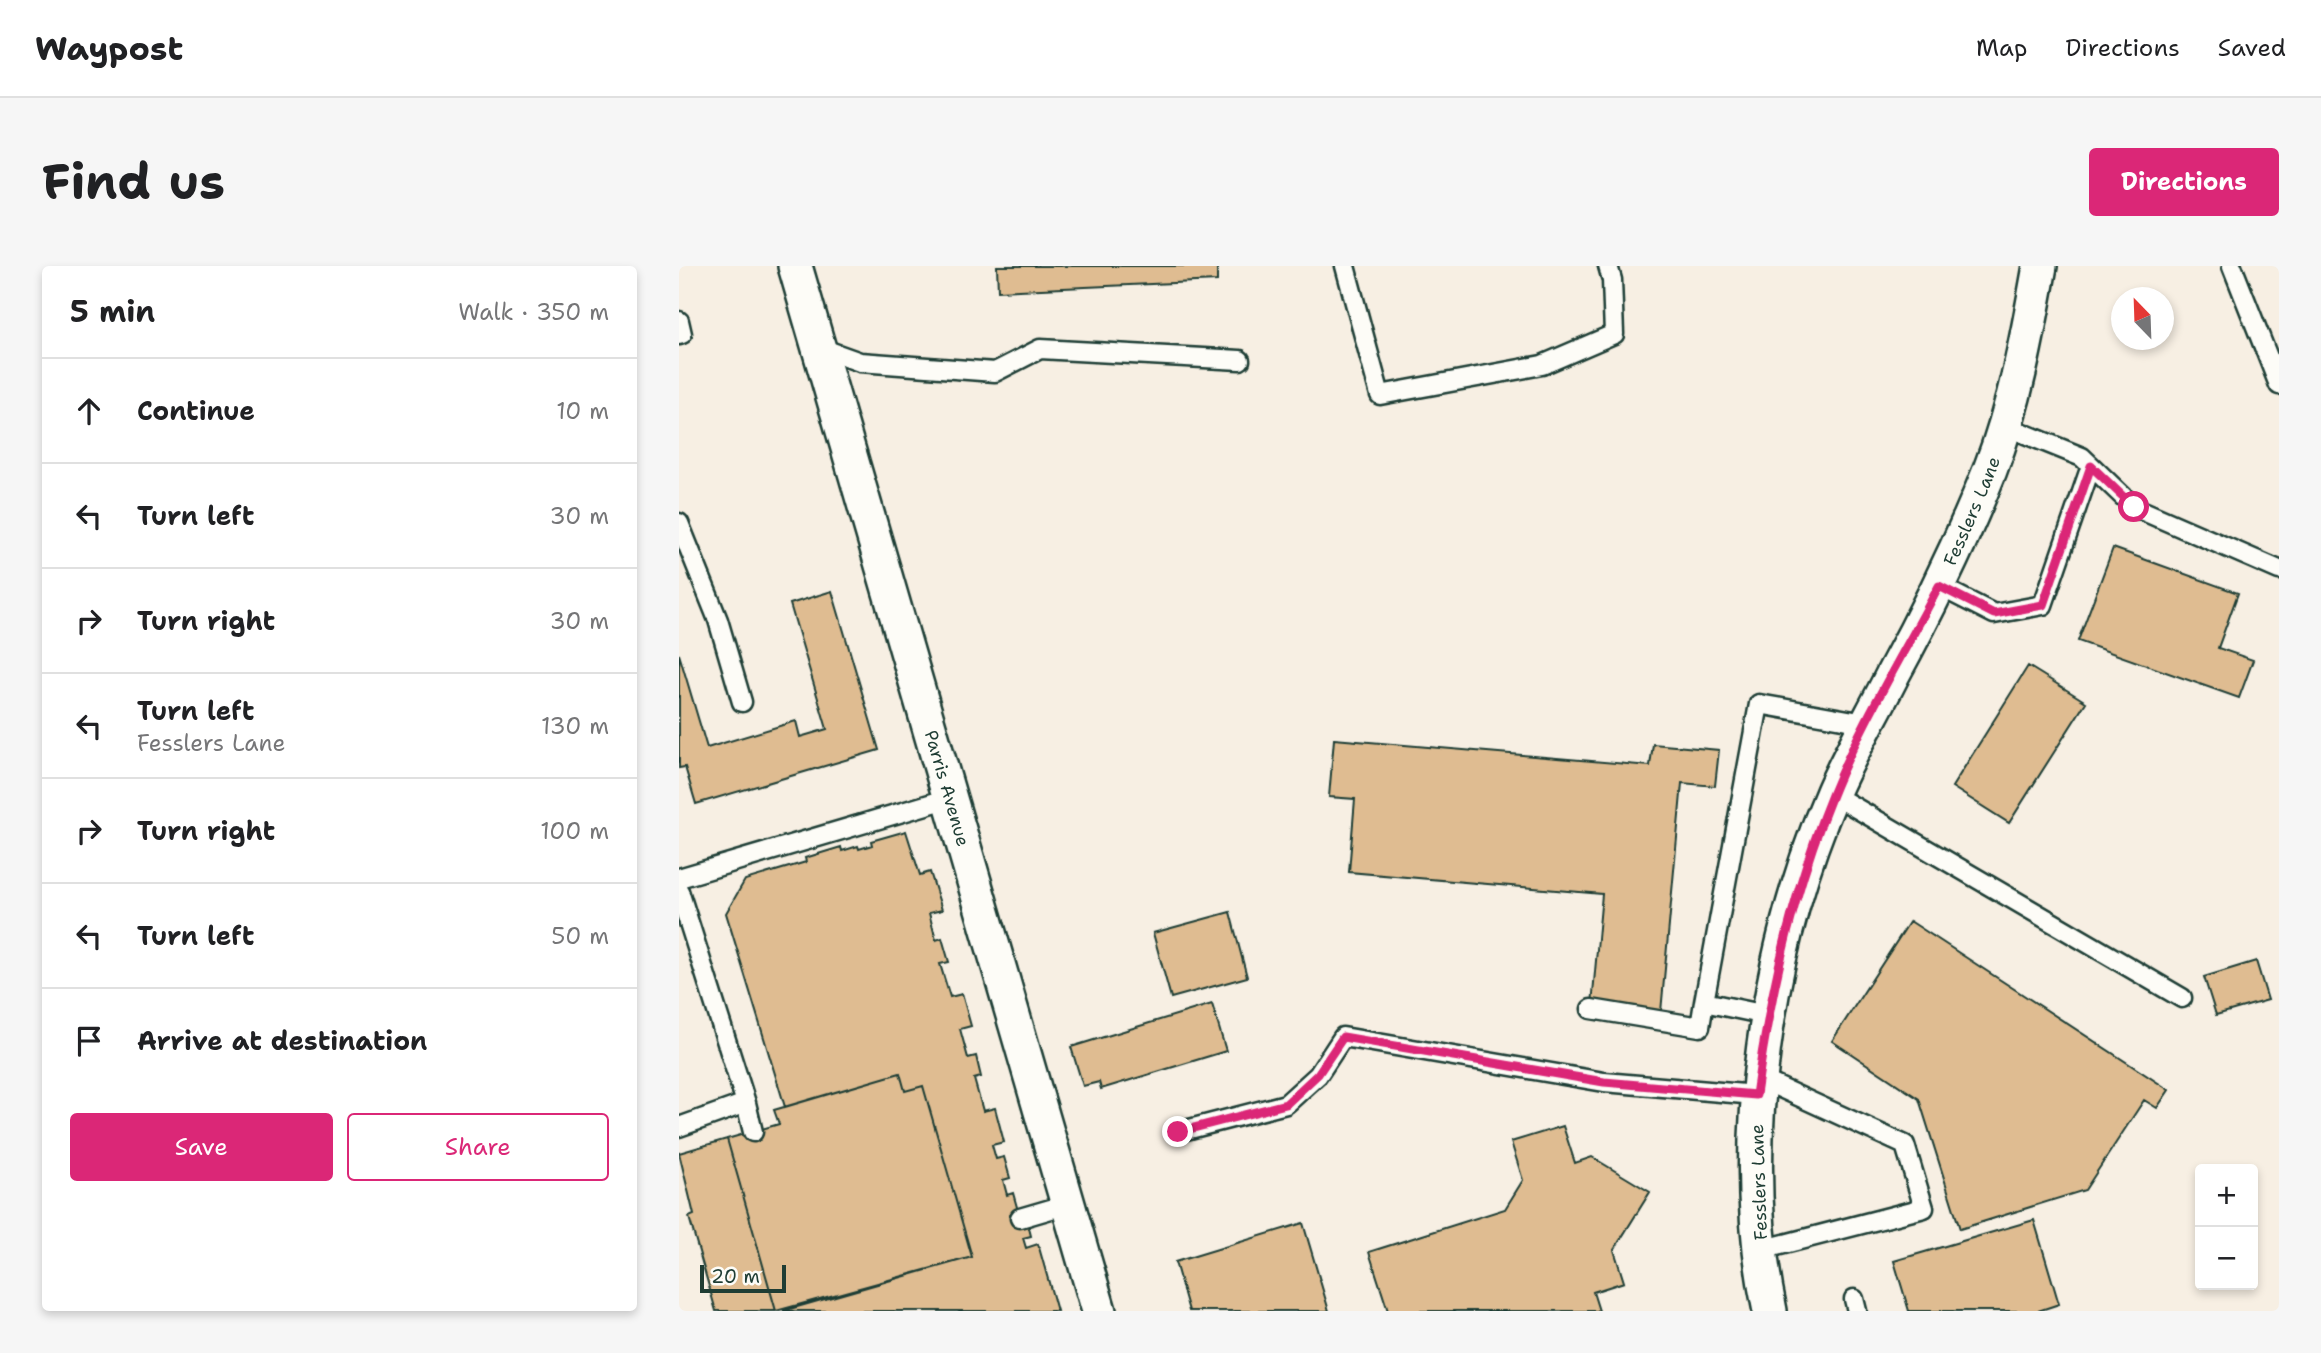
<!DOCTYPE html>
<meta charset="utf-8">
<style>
body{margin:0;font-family:"Shantell Sans",sans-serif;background:#f6f6f6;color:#202124}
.controls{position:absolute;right:21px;bottom:21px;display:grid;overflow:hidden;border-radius:7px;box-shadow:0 4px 10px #0003}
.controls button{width:63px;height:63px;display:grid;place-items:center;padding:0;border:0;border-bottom:2px solid #e0e0e0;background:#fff;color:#202124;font:35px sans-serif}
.compass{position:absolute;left:1432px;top:21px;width:63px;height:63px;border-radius:50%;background:#fff;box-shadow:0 4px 10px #0003;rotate:337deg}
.scale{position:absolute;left:21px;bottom:18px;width:86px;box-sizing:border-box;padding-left:7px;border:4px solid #1f3d34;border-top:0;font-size:19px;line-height:24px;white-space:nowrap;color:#1f3d34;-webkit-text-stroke:5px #fdfcf7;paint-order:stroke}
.stop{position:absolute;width:21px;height:21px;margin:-16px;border:5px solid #db2777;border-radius:50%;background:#fff}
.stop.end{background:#db2777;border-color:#fff;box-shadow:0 2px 7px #0008}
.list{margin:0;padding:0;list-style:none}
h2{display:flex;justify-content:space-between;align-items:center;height:91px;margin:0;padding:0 28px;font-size:30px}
h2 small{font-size:23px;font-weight:400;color:#757577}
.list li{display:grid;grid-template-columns:46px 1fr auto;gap:21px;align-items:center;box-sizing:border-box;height:105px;padding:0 28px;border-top:2px solid #e0e0e0}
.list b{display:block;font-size:26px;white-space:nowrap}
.list p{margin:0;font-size:23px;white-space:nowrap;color:#757577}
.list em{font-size:23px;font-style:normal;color:#757577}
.actions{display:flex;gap:14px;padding:21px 28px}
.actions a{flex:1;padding:16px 0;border:2px solid #db2777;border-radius:7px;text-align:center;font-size:24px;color:#db2777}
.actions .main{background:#db2777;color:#fff}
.icon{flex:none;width:38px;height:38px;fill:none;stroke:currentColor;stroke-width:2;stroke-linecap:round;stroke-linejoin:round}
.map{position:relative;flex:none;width:1600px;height:1045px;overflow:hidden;border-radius:7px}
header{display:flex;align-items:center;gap:42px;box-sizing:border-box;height:98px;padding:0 35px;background:#fff;border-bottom:2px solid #e0e0e0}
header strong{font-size:33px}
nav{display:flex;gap:38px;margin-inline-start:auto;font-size:24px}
.intro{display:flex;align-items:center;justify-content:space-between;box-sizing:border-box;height:168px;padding:0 42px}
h1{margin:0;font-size:49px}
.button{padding:18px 32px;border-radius:7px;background:#db2777;color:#fff;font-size:24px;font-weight:700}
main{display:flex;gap:42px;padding:0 42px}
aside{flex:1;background:#fff;border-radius:7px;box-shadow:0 4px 10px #0003}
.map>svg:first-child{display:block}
.building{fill:#dfbc91;stroke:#1f3d34;stroke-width:2}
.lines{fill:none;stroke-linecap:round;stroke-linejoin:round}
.service-casing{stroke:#1f3d34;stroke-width:23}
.minor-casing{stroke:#1f3d34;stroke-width:38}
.service{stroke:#fdfcf7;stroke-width:18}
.minor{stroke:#fdfcf7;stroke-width:33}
.route{stroke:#db2777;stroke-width:9}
.labels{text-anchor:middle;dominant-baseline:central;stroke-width:6;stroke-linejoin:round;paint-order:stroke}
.street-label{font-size:18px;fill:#1f3d34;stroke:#fdfcf7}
</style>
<header>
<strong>Waypost</strong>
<nav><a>Map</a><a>Directions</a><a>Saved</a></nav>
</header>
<div class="intro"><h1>Find us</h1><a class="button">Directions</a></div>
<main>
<aside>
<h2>5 min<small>Walk · 350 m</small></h2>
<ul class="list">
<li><svg class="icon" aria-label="ahead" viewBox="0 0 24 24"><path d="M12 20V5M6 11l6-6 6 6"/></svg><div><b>Continue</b></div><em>10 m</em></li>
<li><svg class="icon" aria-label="left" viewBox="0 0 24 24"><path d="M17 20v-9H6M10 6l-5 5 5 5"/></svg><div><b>Turn left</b></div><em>30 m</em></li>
<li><svg class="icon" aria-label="right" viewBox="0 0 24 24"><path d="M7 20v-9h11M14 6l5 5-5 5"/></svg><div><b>Turn right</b></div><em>30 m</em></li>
<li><svg class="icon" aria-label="left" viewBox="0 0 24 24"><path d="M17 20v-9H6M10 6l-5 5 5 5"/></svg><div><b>Turn left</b><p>Fesslers Lane</p></div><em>130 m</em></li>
<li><svg class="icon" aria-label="right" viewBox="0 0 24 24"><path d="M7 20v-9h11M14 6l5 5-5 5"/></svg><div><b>Turn right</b></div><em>100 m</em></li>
<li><svg class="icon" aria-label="left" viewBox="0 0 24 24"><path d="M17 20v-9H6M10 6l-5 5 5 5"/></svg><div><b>Turn left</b></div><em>50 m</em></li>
<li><svg class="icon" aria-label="arrive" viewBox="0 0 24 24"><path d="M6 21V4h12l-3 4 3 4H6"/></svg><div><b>Arrive at destination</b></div></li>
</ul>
<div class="actions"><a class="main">Save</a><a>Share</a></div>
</aside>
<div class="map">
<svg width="1600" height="1045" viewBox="0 0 1600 1045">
<rect width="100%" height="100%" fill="#f7efe3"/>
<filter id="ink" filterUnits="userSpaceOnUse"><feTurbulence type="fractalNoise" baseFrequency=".0143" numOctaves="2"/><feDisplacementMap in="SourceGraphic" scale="14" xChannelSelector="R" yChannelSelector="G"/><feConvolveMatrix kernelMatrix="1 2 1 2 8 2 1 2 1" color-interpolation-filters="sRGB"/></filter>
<g filter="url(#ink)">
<!-- building -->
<path class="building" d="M318,0H538V15L319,25Z
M1434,282L1559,327L1539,382L1574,394L1560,432L1399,375Z
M153,325L200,484L17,538L6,501L0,502V388L28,482L117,455L121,471L148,463L111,338Z
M1349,400L1407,436L1330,557L1273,521Z
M655,473L971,500L974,478L1040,484L1036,520L1003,517L982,746L913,739L923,628L670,606L676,533L650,531Z
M227,565L241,609L251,606L263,644L250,647L257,674L263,672L270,696L261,698L271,731L283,728L292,760L281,763L289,792L297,790L302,811L295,813L304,845L316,842L325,876L313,879L317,893L325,891L331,912L324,914L328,929L334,927L341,952L347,950L352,970L344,972L347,982L359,978L378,1045H104L293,991L244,820L226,825L221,807L106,841L47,647L66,614L127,596L126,592L162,581L163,585L179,580L180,583L193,579L192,575Z
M551,646L568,711L492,732L474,667Z
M1231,655L1490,824L1478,842L1465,834L1406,924L1281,963L1240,833L1153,775Z
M1577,695L1589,734L1537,749L1525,711Z
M533,738L547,785L422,823L420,816L404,820L392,781Z
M221,807L226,825L244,820L293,991L97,1045L48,873L100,858L95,844Z
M884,860L896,897L913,891L971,926L935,984L945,1016L914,1026L920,1045H709L690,986L826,943L844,914L832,876Z
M48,873L97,1045H37L10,951L15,949L0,887Z
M1355,954L1380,1038L1359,1045H1230L1215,995Z
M624,957L650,1045H510L496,996Z"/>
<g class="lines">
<defs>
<path id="service" d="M666,0L701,129L863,99L935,68L933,14L929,0
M1553,0L1600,119
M0,55L3,68L0,69
M139,81L181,96L316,106L361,83L561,94
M1324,159L1403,191L1455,241L1600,304
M0,257L39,354L63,436
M1260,320L1315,348L1364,339L1412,200
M1153,528L1503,732
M0,612L271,532
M0,625L67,837L0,861
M912,743L1021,761L1025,736
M1092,750L1025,736L1080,438L1186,457
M1080,812L1226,879L1245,942L1082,984
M67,837L74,866
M499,866L607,838L639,809L664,771L925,816L1077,829
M341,952L389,938
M1175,1033L1178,1045"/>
<g id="minor">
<path id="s1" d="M116,0L420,1045"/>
<path id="s2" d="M1091,1045C1056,882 1088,679 1154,526C1172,485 1194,448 1214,408C1250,342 1283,274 1311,204C1336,139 1349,68 1361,0"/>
</g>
</defs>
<!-- service casing -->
<use href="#service" class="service-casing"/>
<!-- minor casing -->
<use href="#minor" class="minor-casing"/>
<!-- service -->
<use href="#service" class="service"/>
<!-- minor -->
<use href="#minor" class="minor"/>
</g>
</g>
<g class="lines" filter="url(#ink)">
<!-- route -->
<path class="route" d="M499,866L607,838L639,808L664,771L925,816L1077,829C1091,726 1114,625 1153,529C1182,457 1224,389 1260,320L1315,348L1364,339L1412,200L1455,241"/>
</g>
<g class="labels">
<!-- street labels -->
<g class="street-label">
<text stroke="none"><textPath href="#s2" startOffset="844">Fesslers Lane</textPath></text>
<text stroke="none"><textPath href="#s1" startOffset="544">Parris Avenue</textPath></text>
<text transform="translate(1080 916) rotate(-92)">Fesslers Lane</text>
</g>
</g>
</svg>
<div class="controls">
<button>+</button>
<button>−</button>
</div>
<svg class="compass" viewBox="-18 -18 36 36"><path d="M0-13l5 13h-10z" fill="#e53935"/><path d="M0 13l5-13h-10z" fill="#757577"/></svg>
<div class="scale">20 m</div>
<div class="stop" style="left:1455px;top:241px"></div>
<div class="stop end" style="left:499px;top:866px"></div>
</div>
</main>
